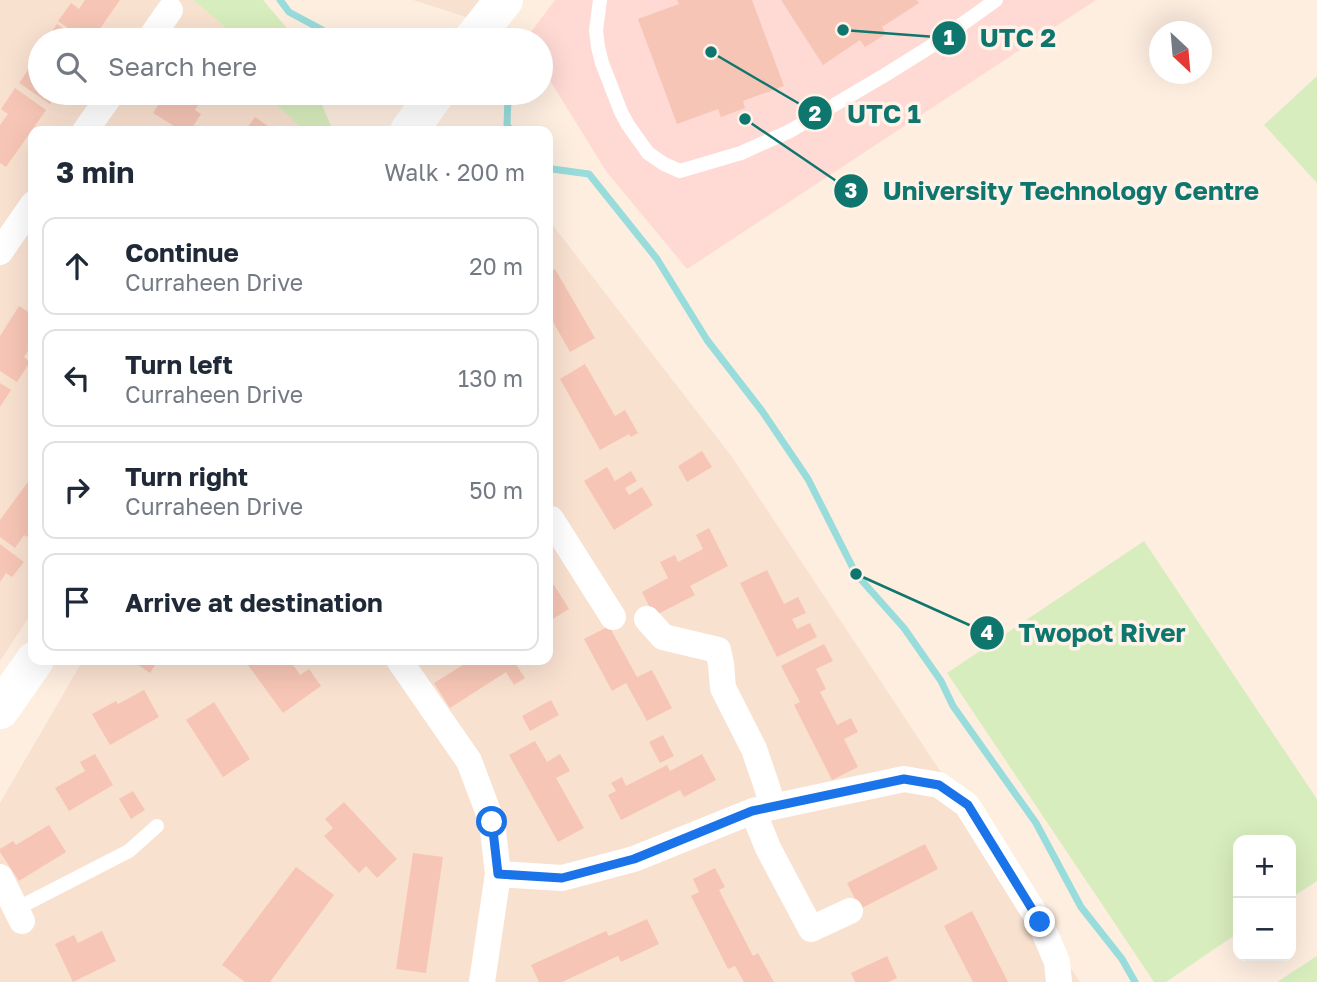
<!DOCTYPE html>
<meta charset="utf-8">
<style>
body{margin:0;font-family:"Golos Text",sans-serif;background:#f2f2f3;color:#1f2937}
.controls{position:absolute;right:21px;bottom:21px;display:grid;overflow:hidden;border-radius:14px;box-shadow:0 7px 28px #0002}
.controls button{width:63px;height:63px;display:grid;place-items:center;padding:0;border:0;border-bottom:2px solid #e0e1e3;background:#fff;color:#1f2937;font:35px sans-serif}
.compass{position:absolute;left:1149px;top:21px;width:63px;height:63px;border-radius:50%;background:#fff;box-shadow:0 7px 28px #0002;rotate:154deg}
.stop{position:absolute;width:21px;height:21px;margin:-16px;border:5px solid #1a73e8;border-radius:50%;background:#fff}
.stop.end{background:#1a73e8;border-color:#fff;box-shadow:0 2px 7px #0008}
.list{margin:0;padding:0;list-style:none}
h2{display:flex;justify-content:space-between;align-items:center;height:91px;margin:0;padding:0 28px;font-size:30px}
h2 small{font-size:23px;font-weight:400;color:#747a83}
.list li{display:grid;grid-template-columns:46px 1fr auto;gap:21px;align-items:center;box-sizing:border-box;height:98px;margin:0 14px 14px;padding:0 14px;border:2px solid #e0e1e3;border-radius:14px}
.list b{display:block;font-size:26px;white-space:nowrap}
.list p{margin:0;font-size:23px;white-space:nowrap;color:#747a83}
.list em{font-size:23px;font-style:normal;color:#747a83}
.icon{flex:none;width:38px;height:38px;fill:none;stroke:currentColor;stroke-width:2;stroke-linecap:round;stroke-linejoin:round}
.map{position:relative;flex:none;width:1317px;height:982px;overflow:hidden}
.search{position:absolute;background:#fff;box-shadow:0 7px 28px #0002;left:28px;top:28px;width:525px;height:77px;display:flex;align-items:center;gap:18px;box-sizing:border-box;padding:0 24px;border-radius:38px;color:#747a83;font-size:26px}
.panel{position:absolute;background:#fff;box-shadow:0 7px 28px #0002;left:28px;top:126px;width:525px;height:539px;border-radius:14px}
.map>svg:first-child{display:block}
.residential{fill:#f9e1d0}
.commercial{fill:#ffd9d3}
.green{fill:#d8edbd}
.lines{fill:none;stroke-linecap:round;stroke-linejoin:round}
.stream{stroke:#98dcdc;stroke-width:7}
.building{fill:#f6c5b5}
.lane{stroke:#fff;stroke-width:14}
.street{stroke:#fff;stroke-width:26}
.secondary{stroke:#fff;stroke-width:38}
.route{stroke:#1a73e8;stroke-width:9}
.leader{fill:none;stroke:#0f766e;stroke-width:2.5}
.callout-dot{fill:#0f766e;stroke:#fff2e8;stroke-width:2.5}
.mark-label{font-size:21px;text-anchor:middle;font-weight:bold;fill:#fff}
.callout-label{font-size:26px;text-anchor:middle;font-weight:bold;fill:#0f766e;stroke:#fff2e8;stroke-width:7;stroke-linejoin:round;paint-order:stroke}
</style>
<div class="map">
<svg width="1317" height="982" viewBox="0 0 1317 982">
<rect width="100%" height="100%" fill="#feeee0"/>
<!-- residential -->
<path class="residential" d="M0,0H193L224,26L220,40H40V93H263L305,131H33V611L0,661Z
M413,0H484L469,18Z
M548,219L732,457L1080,982H0V803L83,660H548Z"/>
<!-- commercial -->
<path class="commercial" d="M555,0H1096L687,269L606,171L541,66V40H525Z"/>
<!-- green -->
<path class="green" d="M193,0H263L291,33L295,40H220L224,26Z
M1317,76V183L1264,125Z
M263,93H317L333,131H305Z
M1144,541L1317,799V881L1291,898V840H1238V933L1166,982H1154L947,673Z
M1317,956V982H1277Z"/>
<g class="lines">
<!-- stream -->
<path class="stream" d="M280,0L289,12L341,40
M505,93L508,96L507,126L513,131
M548,165L552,169L589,174L657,259L707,340L762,411L808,479L856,574L904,628L941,681L953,706L1036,823L1081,907L1122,959L1135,982"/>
</g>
<!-- building -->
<path class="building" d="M85,0H120L92,40H85L58,21L71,3L79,9Z
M677,0H752L784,86L743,101L745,108L721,117L718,109L677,124L638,19L679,4Z
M781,0H917L919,3L882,27L886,34L865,47L860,40L823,65Z
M57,24L80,40H46Z
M33,63L38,67L40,65V93H58L50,104L19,83Z
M15,88L46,110L6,167L0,163V125L8,114L1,109Z
M166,93H215L211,99L204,95L195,110L201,114L190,131H182L153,113Z
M255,117L275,131H245Z
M555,269L595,338L570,352L548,313V273Z
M19,306L33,315V343L24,357L30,362L17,382L0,371V336Z
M585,364L615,416L625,410L638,433L631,437L629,434L600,450L560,379Z
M0,383L11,390L0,407Z
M702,451L712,467L687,482L678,466Z
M607,467L615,481L631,471L637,481L625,488L629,495L642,487L653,505L614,530L584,481Z
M33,475V530L27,537L24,535L15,548L0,537V520Z
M709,528L728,566L690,586L695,595L654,616L642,592L668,578L660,562L675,555L678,562L703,549L696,535Z
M0,544L24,562L12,577L6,573L0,582Z
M767,570L784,604L798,597L806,613L792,619L797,629L810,623L817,637L777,657L740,583Z
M554,585L569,609L548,622V589Z
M609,626L637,677L652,670L672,708L647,721L626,683L612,691L584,639Z
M824,644L833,661L816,669L826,689L820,692L837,725L851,718L858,732L844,739L858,767L832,780L794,705L800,702L781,666Z
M131,660H158L150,673Z
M247,660H290L300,675L309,669L321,686L283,713L245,661Z
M471,660H513L525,678L514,685L506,672L450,708L434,683Z
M144,690L159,717L110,745L92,714L116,701L118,704Z
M551,700L559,715L530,731L522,716Z
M214,702L250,759L223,777L186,720Z
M663,735L674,756L660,763L649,742Z
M535,741L547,762L560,754L570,771L556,778L584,828L558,842L509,755Z
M95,754L113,785L69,811L55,788L85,771L80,762Z
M702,754L716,780L684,797L680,790L621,820L608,795L616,791L611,783L622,777L626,786L667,765L670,771Z
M133,791L145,810L131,819L119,799Z
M344,802L397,859L377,878L366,866L359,873L324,836L333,828L325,819Z
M49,825L66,852L19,881L0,852V849L13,841L16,845Z
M925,844L938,869L860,909L847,883Z
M413,853L443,857L426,973L396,969Z
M296,867L334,895L270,982H245L222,965Z
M715,868L725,887L719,890L753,956L758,953L774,982H744L735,966L728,969L691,896L699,892L693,879Z
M972,911L1008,982H973L944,926Z
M647,919L659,944L621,962L618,956L562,982H539L531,965L606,931L609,936Z
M102,931L116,961L73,982L55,944L74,935L78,943Z
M887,956L897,978L889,982H855L851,973Z"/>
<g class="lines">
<!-- lane -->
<path class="lane" d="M600,0L596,30L598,47L602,63L621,112L628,125L648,153L664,164L680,171L741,153L790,131L885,75L933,45L996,0
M16,909L129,851L157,826"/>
<!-- street -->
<path class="street" d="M149,40L170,10
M85,131L112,93
M0,252L33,204
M551,519L613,617
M647,619L663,637L718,650L721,664L723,688L754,749L767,787L773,807
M399,660L469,761L492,822L498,874L482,982
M753,811L768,848L811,929L850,911
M498,874L562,878L634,859L753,811L904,779L939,785L967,805L1040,922L1057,962L1059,982
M0,877L22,921"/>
<!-- secondary -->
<path class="secondary" d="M472,40L504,0
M409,131L436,93
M0,710L35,660"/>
</g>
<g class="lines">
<!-- route -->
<path class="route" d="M492,822L498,874L562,878L634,859L752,811L904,779L939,785L968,805L1040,922"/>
</g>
<!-- callouts -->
<path class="leader" d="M843 30L949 38M711 52L815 113M745 119L851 191M856 574L987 633"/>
<g class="callout-dot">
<circle cx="843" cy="30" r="7"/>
<circle cx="711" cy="52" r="7"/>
<circle cx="745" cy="119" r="7"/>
<circle cx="856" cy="574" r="7"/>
<circle cx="949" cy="38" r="18"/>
<circle cx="815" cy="113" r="18"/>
<circle cx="851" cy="191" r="18"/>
<circle cx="987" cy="633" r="18"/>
</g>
<g class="mark-label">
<text x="949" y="45">1</text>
<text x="815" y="121">2</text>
<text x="851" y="198">3</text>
<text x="987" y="640">4</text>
</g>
<g class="callout-label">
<text x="1018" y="47">UTC 2</text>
<text x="884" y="123">UTC 1</text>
<text x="1071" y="200">University Technology Centre</text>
<text x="1102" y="642">Twopot River</text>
</g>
</svg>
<div class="controls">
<button>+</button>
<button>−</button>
</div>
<svg class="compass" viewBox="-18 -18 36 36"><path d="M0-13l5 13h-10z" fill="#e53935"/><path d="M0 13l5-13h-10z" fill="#747a83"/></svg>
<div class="stop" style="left:492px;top:822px"></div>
<div class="stop end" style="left:1040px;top:922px"></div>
<div class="search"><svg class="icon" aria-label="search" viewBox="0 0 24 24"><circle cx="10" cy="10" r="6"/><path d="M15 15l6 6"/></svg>Search here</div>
<section class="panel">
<h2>3 min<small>Walk · 200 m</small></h2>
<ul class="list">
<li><svg class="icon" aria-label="ahead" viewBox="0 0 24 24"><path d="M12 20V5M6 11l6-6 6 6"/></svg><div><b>Continue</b><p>Curraheen Drive</p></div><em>20 m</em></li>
<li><svg class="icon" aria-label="left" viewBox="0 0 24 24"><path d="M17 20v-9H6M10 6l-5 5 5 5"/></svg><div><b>Turn left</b><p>Curraheen Drive</p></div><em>130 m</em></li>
<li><svg class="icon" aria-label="right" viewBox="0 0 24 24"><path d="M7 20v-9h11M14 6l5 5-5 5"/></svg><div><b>Turn right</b><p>Curraheen Drive</p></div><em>50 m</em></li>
<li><svg class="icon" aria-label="arrive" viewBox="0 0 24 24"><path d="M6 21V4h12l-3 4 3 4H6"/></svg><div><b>Arrive at destination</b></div></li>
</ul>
</section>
</div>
